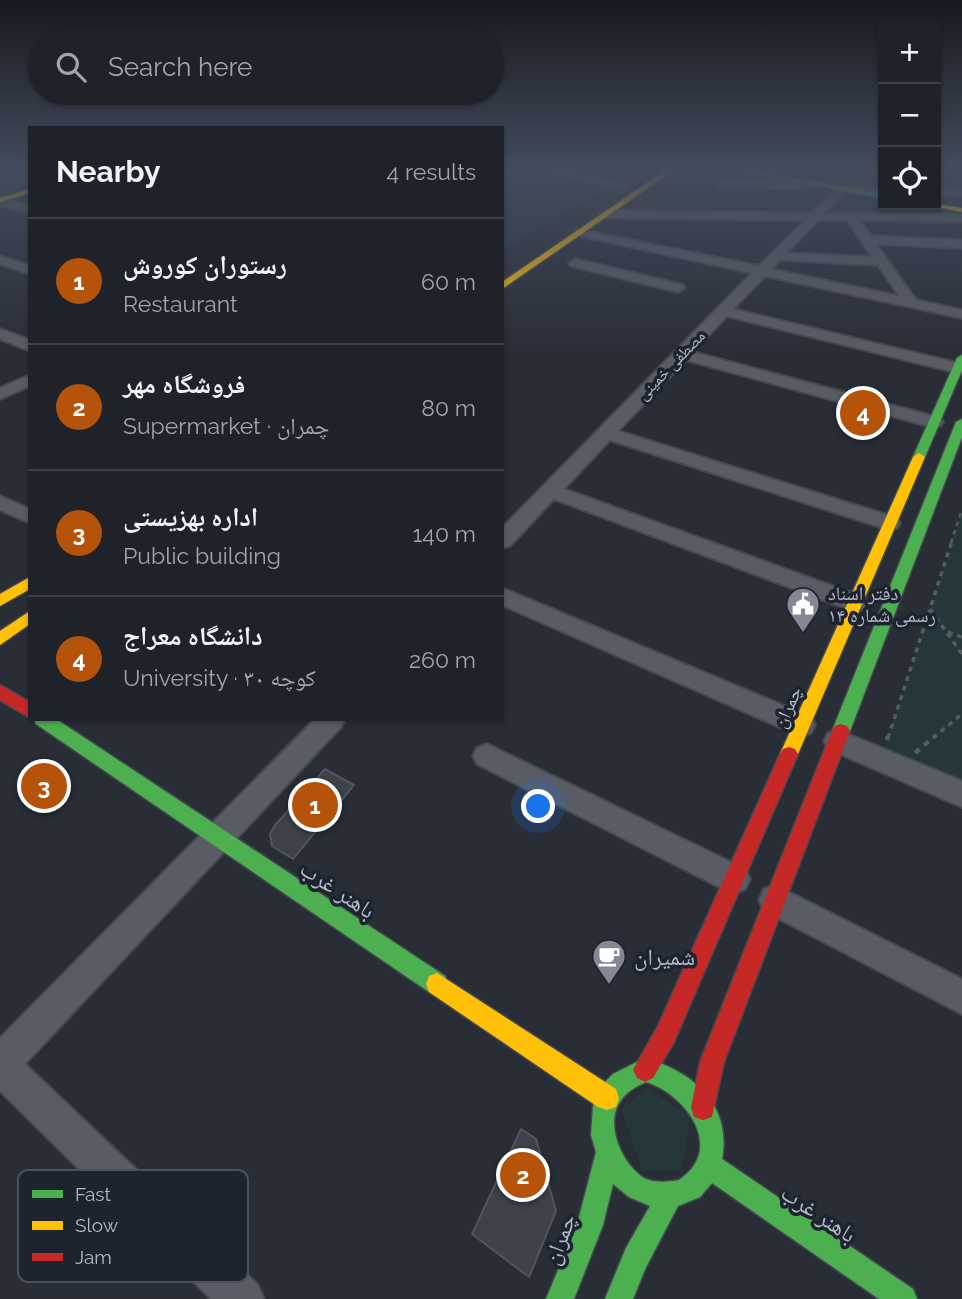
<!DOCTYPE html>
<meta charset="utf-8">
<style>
body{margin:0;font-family:Raleway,"Noto Naskh Arabic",sans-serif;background:#2c2f34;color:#f1f3f6}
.controls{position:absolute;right:21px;top:21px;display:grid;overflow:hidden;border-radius:0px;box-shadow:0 2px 5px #0004}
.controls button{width:63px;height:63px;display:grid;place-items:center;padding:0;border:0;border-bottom:2px solid #3c3f45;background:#1f2228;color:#f1f3f6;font:35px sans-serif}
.you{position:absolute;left:539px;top:807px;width:24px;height:24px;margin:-18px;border:5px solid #fff;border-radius:50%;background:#1a73e8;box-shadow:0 0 0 10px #1a73e833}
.badge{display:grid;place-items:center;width:46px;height:46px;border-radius:50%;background:#b45309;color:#fff;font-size:23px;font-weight:700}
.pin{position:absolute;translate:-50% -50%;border:4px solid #fff;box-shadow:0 2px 7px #0006}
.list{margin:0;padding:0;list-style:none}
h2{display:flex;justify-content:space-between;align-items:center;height:91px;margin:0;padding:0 28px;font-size:30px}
h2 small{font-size:23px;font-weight:400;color:#a1a4a8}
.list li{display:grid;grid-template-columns:46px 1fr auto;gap:21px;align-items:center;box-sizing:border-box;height:126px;padding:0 28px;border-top:2px solid #3c3f45}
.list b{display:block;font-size:26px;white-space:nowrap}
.list p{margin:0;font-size:23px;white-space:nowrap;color:#a1a4a8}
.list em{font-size:23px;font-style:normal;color:#a1a4a8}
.icon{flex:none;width:38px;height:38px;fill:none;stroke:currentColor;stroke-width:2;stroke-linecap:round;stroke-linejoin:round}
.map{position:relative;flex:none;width:962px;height:1299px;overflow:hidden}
.search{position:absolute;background:#1f2228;box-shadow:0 2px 5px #0004;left:28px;top:28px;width:476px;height:77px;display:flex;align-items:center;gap:18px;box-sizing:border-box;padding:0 24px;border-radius:38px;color:#a1a4a8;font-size:26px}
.panel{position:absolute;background:#1f2228;box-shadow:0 2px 5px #0004;left:28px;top:126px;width:476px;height:595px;border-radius:0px}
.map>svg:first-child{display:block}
.green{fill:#26373b}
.building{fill:#3e424a;stroke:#51555d;stroke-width:2}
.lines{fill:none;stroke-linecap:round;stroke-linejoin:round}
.lane-casing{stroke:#45484f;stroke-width:4}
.street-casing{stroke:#45484f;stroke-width:4}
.fast-casing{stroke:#45484f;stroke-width:3}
.slow-casing{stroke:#45484f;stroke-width:3}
.jam-casing{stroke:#45484f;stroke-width:3}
.path-far2{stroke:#575b61;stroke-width:2.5;stroke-dasharray:4.5 4.5;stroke-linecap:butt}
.path-far1{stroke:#575b61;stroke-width:3.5;stroke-dasharray:5 5;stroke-linecap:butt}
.path{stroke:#575b61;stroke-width:4.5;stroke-dasharray:6 6;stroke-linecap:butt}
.lane{fill:#595c64;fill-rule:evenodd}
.street{fill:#595c64;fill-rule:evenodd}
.fast{fill:#4caf50;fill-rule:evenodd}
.slow{fill:#ffc107;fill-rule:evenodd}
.jam{fill:#c62828;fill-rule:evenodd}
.labels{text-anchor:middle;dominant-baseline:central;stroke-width:7;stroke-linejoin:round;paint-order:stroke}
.far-street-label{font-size:16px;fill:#b3b9c7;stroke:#1d2430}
.poi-label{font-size:19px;fill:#b3b9c7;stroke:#1d2430;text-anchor:start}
.street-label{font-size:19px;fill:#b3b9c7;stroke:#1d2430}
.near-street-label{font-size:23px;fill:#b3b9c7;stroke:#1d2430}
.near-poi-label{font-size:23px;fill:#b3b9c7;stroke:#1d2430;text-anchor:start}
.key{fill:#1d2430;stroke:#4a515d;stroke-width:2}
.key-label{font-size:19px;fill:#b3b9c7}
</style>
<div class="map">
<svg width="962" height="1299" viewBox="0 0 962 1299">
<rect width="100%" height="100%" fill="#292d36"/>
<!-- green -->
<path class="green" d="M502,170H531L610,186L502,250Z
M962,512V782L884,749Z
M647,1088L690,1116L682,1170L643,1171L621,1109Z"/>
<!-- building -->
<path class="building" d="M325,769L354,785L293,859L272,846L270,834L275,825Z
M521,1129L536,1139L556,1211L529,1277L472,1234Z"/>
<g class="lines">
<defs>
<path id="lane" d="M863,170H883V173L866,172Z"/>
<path id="street" d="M533,170H556L631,186L626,189Z
M721,181H812L817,184L796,189L717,186V182Z
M841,186L883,187V193L844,192L825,213L962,214V222L859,220L871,236L962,240V248L876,244L916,300L962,310V318L765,276L733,309L962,364V374L727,316L693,352L940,418L943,422L940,426H928L686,360L618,431L897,518L900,523L897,528H883L610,440L564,489L863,597L867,603L863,609L855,611L847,609L554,499L510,546L502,548V528L752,273L580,236L576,235V229L759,266L805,220L606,218L600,214L606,210L812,213ZM818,220H847L872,257L787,253ZM780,260L878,265L899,296L771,269Z
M936,189L962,190V196L936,195Z
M0,198L30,206V213L0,205Z
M0,256L30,266V274L0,264Z
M576,259L683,285L685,288L678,292L571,266L569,263Z
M0,329L30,340V351L0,339Z
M30,375V386L0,399V388Z
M0,496L30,509V523L0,510Z
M502,588L811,717L815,725L811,733L802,736L793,733L502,605Z
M315,719H345L341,727L25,1064L257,1284L264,1299H211L0,1091V1038Z
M838,730L962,781V807L828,749L824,741L828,733Z
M487,744L745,869L750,879L745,889L734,894L723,889L477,764L473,756L477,748Z
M775,885L962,979V1014L764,911L759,900L764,889Z"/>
<path id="fast" d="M732,170H748L883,194V198Z
M962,355V370L925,457L919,461L915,460L913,457L957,358Z
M962,419V437L850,731L847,736L841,738L835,736L832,731L956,422Z
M34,719H56L445,976L448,984L445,992L437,995L429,992L36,724Z
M645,1058C693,1072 732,1104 722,1159L913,1289L917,1299H879L712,1183L700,1197L678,1206L646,1267L633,1299H605L626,1248L650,1206L629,1197L613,1184L603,1225L574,1299H546L577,1225L596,1152L591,1135L593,1106L602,1085L613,1074ZM646,1082C686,1094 726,1149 679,1180C669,1182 656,1183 646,1179C623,1167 604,1125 620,1102C626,1092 635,1087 646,1082Z"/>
<path id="slow" d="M666,170H674L502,289V282Z
M30,189V193L0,202V198Z
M936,204L962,208V212L927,205Z
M919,453L925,457L798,754L795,759L789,761L783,759L780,754L913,457Z
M30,577V589L0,606V594Z
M30,611V624L0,645V631Z
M437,973L616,1089L619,1098L616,1107L607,1110L598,1107L429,992L426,984L429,976Z"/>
<path id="jam" d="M0,685L30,702V718L0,700Z
M841,724L847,726L850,731L724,1062L712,1117L703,1120L694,1117L691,1108L700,1062L832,731L835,726Z
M789,747L795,749L798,754L674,1042L653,1078L645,1082L637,1078L633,1070L658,1026L780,754L783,749Z"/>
</defs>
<!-- lane casing -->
<use href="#lane" class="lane-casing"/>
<!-- street casing -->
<use href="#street" class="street-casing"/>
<!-- fast casing -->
<use href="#fast" class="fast-casing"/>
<!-- slow casing -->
<use href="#slow" class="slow-casing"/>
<!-- jam casing -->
<use href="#jam" class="jam-casing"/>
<!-- path-far2 -->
<path class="path-far2" d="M951,543L962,509"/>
<!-- path-far1 -->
<path class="path-far1" d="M930,609L962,654
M948,632L962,637
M888,738L952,541
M933,738L962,714"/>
<!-- path -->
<path class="path" d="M887,740L888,736
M915,753L935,736"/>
<!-- lane -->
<use href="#lane" class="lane"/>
<!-- street -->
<use href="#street" class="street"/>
<!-- fast -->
<use href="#fast" class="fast"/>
<!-- slow -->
<use href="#slow" class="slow"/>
<!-- jam -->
<use href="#jam" class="jam"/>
</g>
<!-- sky -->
<linearGradient id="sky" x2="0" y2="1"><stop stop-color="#17191e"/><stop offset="0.48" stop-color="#434c5d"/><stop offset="1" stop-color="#434c5d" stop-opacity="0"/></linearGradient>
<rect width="962" height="352" fill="url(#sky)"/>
<!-- icons -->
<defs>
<symbol id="civic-pin" viewBox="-11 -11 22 30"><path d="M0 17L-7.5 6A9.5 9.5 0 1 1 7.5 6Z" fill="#838894" stroke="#1d2430"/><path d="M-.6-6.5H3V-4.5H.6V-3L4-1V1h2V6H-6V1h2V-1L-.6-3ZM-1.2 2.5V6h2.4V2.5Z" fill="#fff"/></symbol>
<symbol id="cafe-pin" viewBox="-11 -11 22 30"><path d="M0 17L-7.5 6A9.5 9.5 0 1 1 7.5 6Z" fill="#838894" stroke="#1d2430"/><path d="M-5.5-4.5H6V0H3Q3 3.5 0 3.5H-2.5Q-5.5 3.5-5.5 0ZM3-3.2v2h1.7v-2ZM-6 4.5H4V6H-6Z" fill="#fff"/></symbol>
</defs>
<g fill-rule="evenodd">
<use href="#civic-pin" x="784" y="585" width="38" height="52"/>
<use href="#cafe-pin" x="590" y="937" width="38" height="52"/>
</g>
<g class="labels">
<!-- far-street labels -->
<g class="far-street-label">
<text transform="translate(671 365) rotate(-46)">مصطفی خمینی</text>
</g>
<!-- poi labels -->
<g class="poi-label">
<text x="828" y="593">دفتر اسناد<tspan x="828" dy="22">رسمی شماره ۱۴</tspan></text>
</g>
<!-- street labels -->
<g class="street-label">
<text transform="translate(787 707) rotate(-66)">چمران</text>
</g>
<!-- near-street labels -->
<g class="near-street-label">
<text transform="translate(338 889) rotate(34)">باهنر غرب</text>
<text transform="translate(819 1213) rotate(34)">باهنر غرب</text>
<text transform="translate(559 1239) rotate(-69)">چمران</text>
</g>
<!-- near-poi labels -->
<g class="near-poi-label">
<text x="634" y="956">شمیران</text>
</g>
</g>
<!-- legend -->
<rect x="18" y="1170" width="230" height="112" rx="10" class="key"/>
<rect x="32" y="1190" width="31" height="8" fill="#4caf50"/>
<rect x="32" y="1221" width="31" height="9" fill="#ffc107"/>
<rect x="32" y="1253" width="31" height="8" fill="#c62828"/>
<g class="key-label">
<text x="75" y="1201">Fast</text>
<text x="75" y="1232">Slow</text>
<text x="75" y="1264">Jam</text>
</g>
</svg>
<div class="controls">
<button>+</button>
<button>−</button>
<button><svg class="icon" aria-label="locate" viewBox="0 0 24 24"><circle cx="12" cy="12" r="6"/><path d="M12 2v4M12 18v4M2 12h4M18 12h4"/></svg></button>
</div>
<div class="you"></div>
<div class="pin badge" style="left:315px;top:805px">1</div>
<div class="pin badge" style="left:523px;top:1175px">2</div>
<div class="pin badge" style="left:44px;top:786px">3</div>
<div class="pin badge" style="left:863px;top:413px">4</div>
<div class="search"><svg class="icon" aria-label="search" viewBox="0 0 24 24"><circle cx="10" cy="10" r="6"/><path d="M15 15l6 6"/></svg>Search here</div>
<section class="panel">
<h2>Nearby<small>4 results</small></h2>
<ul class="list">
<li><span class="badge">1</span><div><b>رستوران کوروش</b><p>Restaurant</p></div><em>60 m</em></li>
<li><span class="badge">2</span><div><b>فروشگاه مهر</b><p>Supermarket · چمران</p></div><em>80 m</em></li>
<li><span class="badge">3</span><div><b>اداره بهزیستی</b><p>Public building</p></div><em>140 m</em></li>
<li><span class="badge">4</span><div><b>دانشگاه معراج</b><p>University · کوچه ۳۰</p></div><em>260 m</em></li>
</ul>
</section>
</div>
